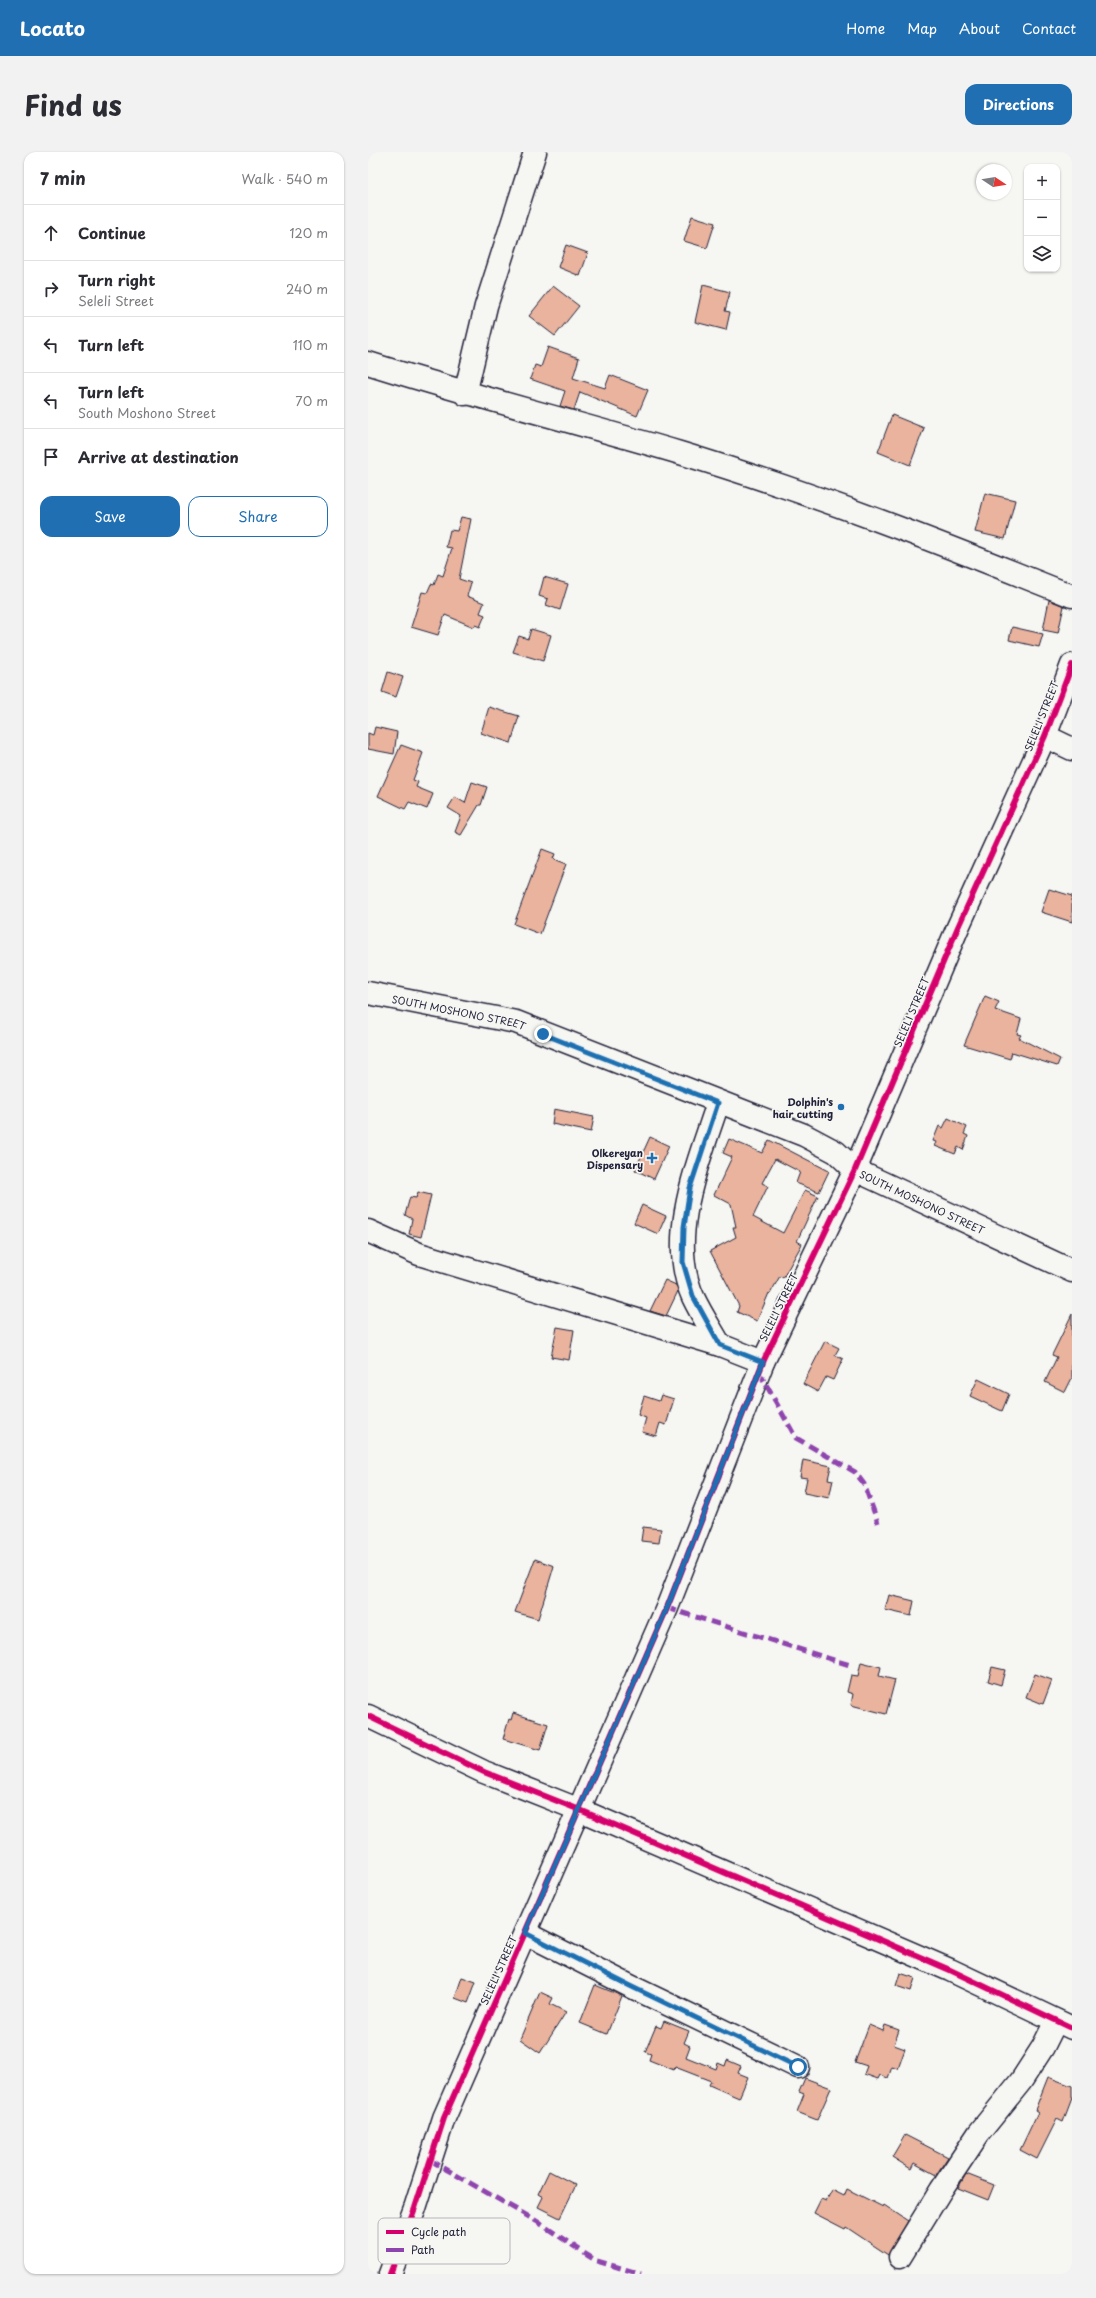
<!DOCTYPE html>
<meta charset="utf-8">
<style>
body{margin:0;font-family:"Playpen Sans",sans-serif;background:#f2f2f3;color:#2b2b33}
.controls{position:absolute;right:12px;top:12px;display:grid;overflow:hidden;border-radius:8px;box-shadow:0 1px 3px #0004}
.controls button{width:36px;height:36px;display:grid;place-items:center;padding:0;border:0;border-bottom:1px solid #e1e1e2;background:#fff;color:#2b2b33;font:20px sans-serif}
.compass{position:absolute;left:608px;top:12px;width:36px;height:36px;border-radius:50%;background:#fff;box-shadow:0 1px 3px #0004;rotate:102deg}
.stop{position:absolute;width:12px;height:12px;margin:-9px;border:3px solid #1f6fb2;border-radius:50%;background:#fff}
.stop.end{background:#1f6fb2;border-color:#fff;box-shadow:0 1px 4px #0008}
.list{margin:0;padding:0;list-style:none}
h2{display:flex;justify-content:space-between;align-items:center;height:52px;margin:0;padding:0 16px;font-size:17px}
h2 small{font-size:13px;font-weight:400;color:#7c7c81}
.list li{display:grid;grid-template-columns:26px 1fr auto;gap:12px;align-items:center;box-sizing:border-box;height:56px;padding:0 16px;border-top:1px solid #e1e1e2}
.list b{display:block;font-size:15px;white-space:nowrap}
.list p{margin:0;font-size:13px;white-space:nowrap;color:#7c7c81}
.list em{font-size:13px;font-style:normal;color:#7c7c81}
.actions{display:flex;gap:8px;padding:12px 16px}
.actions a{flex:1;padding:9px 0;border:1px solid #1f6fb2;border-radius:12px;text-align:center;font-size:14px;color:#1f6fb2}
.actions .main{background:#1f6fb2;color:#fff}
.icon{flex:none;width:22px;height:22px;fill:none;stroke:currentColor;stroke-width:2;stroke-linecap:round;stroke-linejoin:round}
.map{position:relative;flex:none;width:704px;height:2122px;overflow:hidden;border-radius:12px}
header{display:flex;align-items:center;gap:24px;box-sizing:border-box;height:56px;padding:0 20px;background:#1f6fb2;color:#fff}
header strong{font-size:19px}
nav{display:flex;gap:22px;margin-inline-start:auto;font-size:14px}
.intro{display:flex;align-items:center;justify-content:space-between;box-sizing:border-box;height:96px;padding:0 24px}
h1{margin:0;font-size:28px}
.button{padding:10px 18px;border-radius:12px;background:#1f6fb2;color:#fff;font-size:14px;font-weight:700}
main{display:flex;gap:24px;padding:0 24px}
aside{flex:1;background:#fff;border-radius:12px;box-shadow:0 1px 3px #0004}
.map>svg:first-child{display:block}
.building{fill:#e9b39e;stroke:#22223b}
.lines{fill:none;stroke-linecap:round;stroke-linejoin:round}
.minor-casing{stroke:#22223b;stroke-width:25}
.minor{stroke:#f6f6f2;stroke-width:22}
.quiet{stroke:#8e44ad;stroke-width:5;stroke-dasharray:10 5;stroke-linecap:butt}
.cycleway-casing{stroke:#f6f6f2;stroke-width:8}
.cycleway{stroke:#d6006c;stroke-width:6}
.route{stroke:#1f6fb2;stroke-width:5}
.poi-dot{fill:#1f6fb2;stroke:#f6f6f2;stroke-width:1.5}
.labels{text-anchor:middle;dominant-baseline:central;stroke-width:3.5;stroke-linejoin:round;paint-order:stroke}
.street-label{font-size:10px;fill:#22223b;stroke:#f6f6f2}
.poi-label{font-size:10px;font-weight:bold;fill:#22223b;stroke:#f6f6f2;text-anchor:end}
.key{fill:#f6f6f2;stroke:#b6b6bb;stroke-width:1}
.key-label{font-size:11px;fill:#22223b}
</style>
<header>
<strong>Locato</strong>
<nav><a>Home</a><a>Map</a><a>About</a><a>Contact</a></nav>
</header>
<div class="intro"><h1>Find us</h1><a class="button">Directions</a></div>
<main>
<aside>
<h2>7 min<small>Walk · 540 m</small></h2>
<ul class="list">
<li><svg class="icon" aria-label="ahead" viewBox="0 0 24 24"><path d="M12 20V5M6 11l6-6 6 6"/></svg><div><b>Continue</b></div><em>120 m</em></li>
<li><svg class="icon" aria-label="right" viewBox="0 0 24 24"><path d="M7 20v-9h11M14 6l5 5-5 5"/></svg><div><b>Turn right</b><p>Seleli Street</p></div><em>240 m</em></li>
<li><svg class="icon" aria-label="left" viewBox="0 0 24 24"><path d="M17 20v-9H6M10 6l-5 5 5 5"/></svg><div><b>Turn left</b></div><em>110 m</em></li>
<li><svg class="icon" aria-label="left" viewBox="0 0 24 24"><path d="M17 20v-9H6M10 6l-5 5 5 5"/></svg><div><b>Turn left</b><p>South Moshono Street</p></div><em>70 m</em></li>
<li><svg class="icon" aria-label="arrive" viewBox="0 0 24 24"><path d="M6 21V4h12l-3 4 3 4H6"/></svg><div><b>Arrive at destination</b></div></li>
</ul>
<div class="actions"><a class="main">Save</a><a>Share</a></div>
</aside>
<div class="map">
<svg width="704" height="2122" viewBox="0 0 704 2122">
<rect width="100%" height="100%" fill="#f6f6f2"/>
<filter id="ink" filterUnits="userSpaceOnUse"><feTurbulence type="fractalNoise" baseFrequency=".025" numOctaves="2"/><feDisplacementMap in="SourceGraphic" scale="8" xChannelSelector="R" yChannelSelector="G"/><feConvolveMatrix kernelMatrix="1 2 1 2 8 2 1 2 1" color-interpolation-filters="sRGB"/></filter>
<g filter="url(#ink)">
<!-- building -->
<path class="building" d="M324,64L347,71L339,96L316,89Z
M198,93L220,101L212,124L190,115Z
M335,133L362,140L357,159L362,160L358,178L327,170Z
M185,134L211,154L187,184L161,164Z
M180,195L211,206L205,226L237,236L242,223L280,238L269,264L212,240L206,258L192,254L197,239L162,227L167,213L173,215Z
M524,263L556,276L542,313L510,300Z
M617,341L647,348L637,387L607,380Z
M93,365L103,367L91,427L103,431L99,444L116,451L112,461L117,463L112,475L107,473L106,475L77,463L70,483L43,475L54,440L59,441L63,432L66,433L70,422L75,424L84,396L78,395L82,378L89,379Z
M176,425L200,432L192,458L178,453L180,447L171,444Z
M681,448L696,454L690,481L675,478Z
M644,475L675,482L671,495L641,488Z
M163,477L183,483L175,509L145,500L151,484L160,487Z
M20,520L35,525L28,545L14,540Z
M121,555L151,564L143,591L113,581Z
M7,575L29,580L26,602L0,597V581L5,583Z
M33,593L55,601L45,628L50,630L48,635L65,642L59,657L41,650L37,657L10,644Z
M104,630L119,635L113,653H111L93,683L87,680L93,664L80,656L87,645L97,651Z
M174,697L187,702L185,707L198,712L172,782L146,772Z
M681,737L704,744V770L673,760Z
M617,844L631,850L627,858L653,867L649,882L653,883L651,886L692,907L689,914L644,900L642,907L596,893Z
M186,957L226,965L223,980L184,972Z
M580,966L599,975L596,982L600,984L595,998L590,995L587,1002L567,994L569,990L565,989L571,974L575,976Z
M282,985L301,994L286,1027L267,1018Z
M361,987L394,1001L401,988L461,1019L451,1040L428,1031L432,1020L407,1007L394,1031L400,1034L385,1065L415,1081L437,1038L450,1044L429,1089L434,1092L415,1126L412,1124L402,1142L401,1141L389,1169L369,1160L371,1154L342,1099L368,1085L365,1075H368L363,1052L346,1043L364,1005L355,1001Z
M50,1040L63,1043L53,1085L41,1082L44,1067L37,1063L42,1045L48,1046Z
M274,1053L298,1064L290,1082L266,1071Z
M297,1128L308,1133L310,1139L298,1164L282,1159Z
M704,1162V1226L697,1240L677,1230L689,1205L684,1203Z
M189,1175L206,1178L201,1208L183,1205Z
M457,1189L471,1196L467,1203L475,1207L465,1228L458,1225L450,1240L435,1232Z
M610,1227L641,1242L634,1259L602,1244Z
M293,1243L306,1247L298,1273L292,1271L288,1284L274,1280L278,1266L270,1263L276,1244L291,1249Z
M435,1308L463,1314L460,1327L465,1328L461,1346L436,1341L439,1326L432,1325Z
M275,1375L293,1377L291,1391L273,1389Z
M167,1407L186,1414L170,1467L147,1460Z
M521,1443L546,1449L543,1464L517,1458Z
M493,1510L513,1515L511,1524L527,1528L518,1562L483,1553L485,1542L479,1540L483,1523L490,1524Z
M624,1515L637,1518L633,1533L620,1529Z
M667,1522L684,1528L675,1552L658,1545Z
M145,1561L180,1572L172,1598L135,1587L141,1567L143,1568Z
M532,1821L547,1826L543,1839L528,1834Z
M94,1825L108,1830L100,1851L87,1846Z
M227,1833L254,1844L239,1882L212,1871Z
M172,1840L185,1846L182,1852L198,1860L172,1901L152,1887Z
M296,1869L321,1879L316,1891L322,1894L318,1905L348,1917L350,1911L357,1914L359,1908L373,1914L370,1921L380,1925L371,1946L341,1933L343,1929L307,1915L306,1918L281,1908L283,1902L277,1900L288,1874L293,1876Z
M501,1873L515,1879L517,1873L531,1878L526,1893L537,1897L530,1917L524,1915L520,1926L512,1923L510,1927L496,1922L499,1914L487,1910Z
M680,1925L704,1934V1946L695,1970L689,1967L669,2007L652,1998L670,1960L667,1958Z
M437,1926L463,1936L449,1968L429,1960L436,1942L431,1940Z
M537,1983L580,2005L568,2023L546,2011L543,2017L524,2005Z
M181,2019L208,2033L192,2066L170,2055L175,2045L170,2042Z
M598,2022L626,2033L620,2048L590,2036Z
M479,2037L515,2055L516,2053L540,2069L520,2103L478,2075L477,2077L446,2061L453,2047L458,2049L464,2038L476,2044Z"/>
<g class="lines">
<defs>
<g id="minor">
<path d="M0,211C103,244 208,270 312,301C445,341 575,392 704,444"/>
<path d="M97,242L118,154L167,0"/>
<path d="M677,584L704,597"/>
<path id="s1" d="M0,841L148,870L436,983L468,1000L487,1018L704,1119"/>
<path d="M350,951C331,1009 298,1085 325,1145C333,1162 343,1177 352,1193"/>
<path d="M0,1079L51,1102L352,1193L395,1210"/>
<path d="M0,1564L116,1620L212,1658L582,1818L704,1876"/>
<path d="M157,1781L262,1834L430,1915"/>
<path d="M532,2105L573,2038L611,1981L653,1929L675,1895L688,1869"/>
<path d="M22,2122L47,2056L76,1966L299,1456L395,1210L487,1018L590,775L677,584L704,513"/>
</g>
</defs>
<!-- minor casing -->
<use href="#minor" class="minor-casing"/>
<!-- minor -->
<use href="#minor" class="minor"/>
<!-- quiet -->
<path class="quiet" d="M391,1220L428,1286L487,1320L496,1332L510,1371
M299,1456L482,1513
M62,2008L170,2070L219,2103L229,2109L273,2122"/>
<defs>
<path id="cycleway" d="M0,1564L116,1620L212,1658L582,1818L704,1876
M22,2122L47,2056L76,1966L299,1456L395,1210L487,1018L590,775L677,584L704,513"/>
</defs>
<!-- cycleway casing -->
<use href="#cycleway" class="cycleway-casing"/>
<!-- cycleway -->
<use href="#cycleway" class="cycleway"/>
</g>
</g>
<g class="lines" filter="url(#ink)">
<!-- route -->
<path class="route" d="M175,882L350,951L322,1036L316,1075L315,1110L325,1144L352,1193L395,1210L299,1456L157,1781L262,1834L430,1915"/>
</g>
<!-- markers -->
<g class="poi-dot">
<circle cx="473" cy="955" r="4"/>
<path d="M282 1000h4v4h4v4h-4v4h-4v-4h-4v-4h4z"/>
</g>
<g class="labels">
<!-- street labels -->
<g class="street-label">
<text transform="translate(673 564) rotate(-68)">SELELI STREET</text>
<text transform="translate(543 860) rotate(-67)">SELELI STREET</text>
<text stroke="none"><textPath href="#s1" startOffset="93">SOUTH MOSHONO STREET</textPath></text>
<text stroke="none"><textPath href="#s1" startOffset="597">SOUTH MOSHONO STREET</textPath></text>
<text transform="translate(410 1155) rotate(-64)">SELELI STREET</text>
<text transform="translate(130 1818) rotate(-66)">SELELI STREET</text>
</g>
<!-- poi labels -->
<g class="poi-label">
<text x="465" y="949">Dolphin's<tspan x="465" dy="12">hair cutting</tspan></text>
<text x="275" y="1000">Olkereyan<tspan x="275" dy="12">Dispensary</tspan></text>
</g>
</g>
<!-- legend -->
<rect x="10" y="2066" width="132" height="46" rx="6" class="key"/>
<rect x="18" y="2078" width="18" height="4" fill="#d6006c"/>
<rect x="18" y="2096" width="18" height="4" fill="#8e44ad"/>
<g class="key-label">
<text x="43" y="2084">Cycle path</text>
<text x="43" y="2102">Path</text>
</g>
</svg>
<div class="controls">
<button>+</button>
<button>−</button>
<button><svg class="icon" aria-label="layers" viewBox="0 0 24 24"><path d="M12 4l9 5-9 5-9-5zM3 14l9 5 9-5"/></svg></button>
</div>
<svg class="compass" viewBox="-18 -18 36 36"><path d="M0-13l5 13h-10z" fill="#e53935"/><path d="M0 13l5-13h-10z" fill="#7c7c81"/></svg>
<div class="stop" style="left:430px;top:1915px"></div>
<div class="stop end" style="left:175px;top:882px"></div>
</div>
</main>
